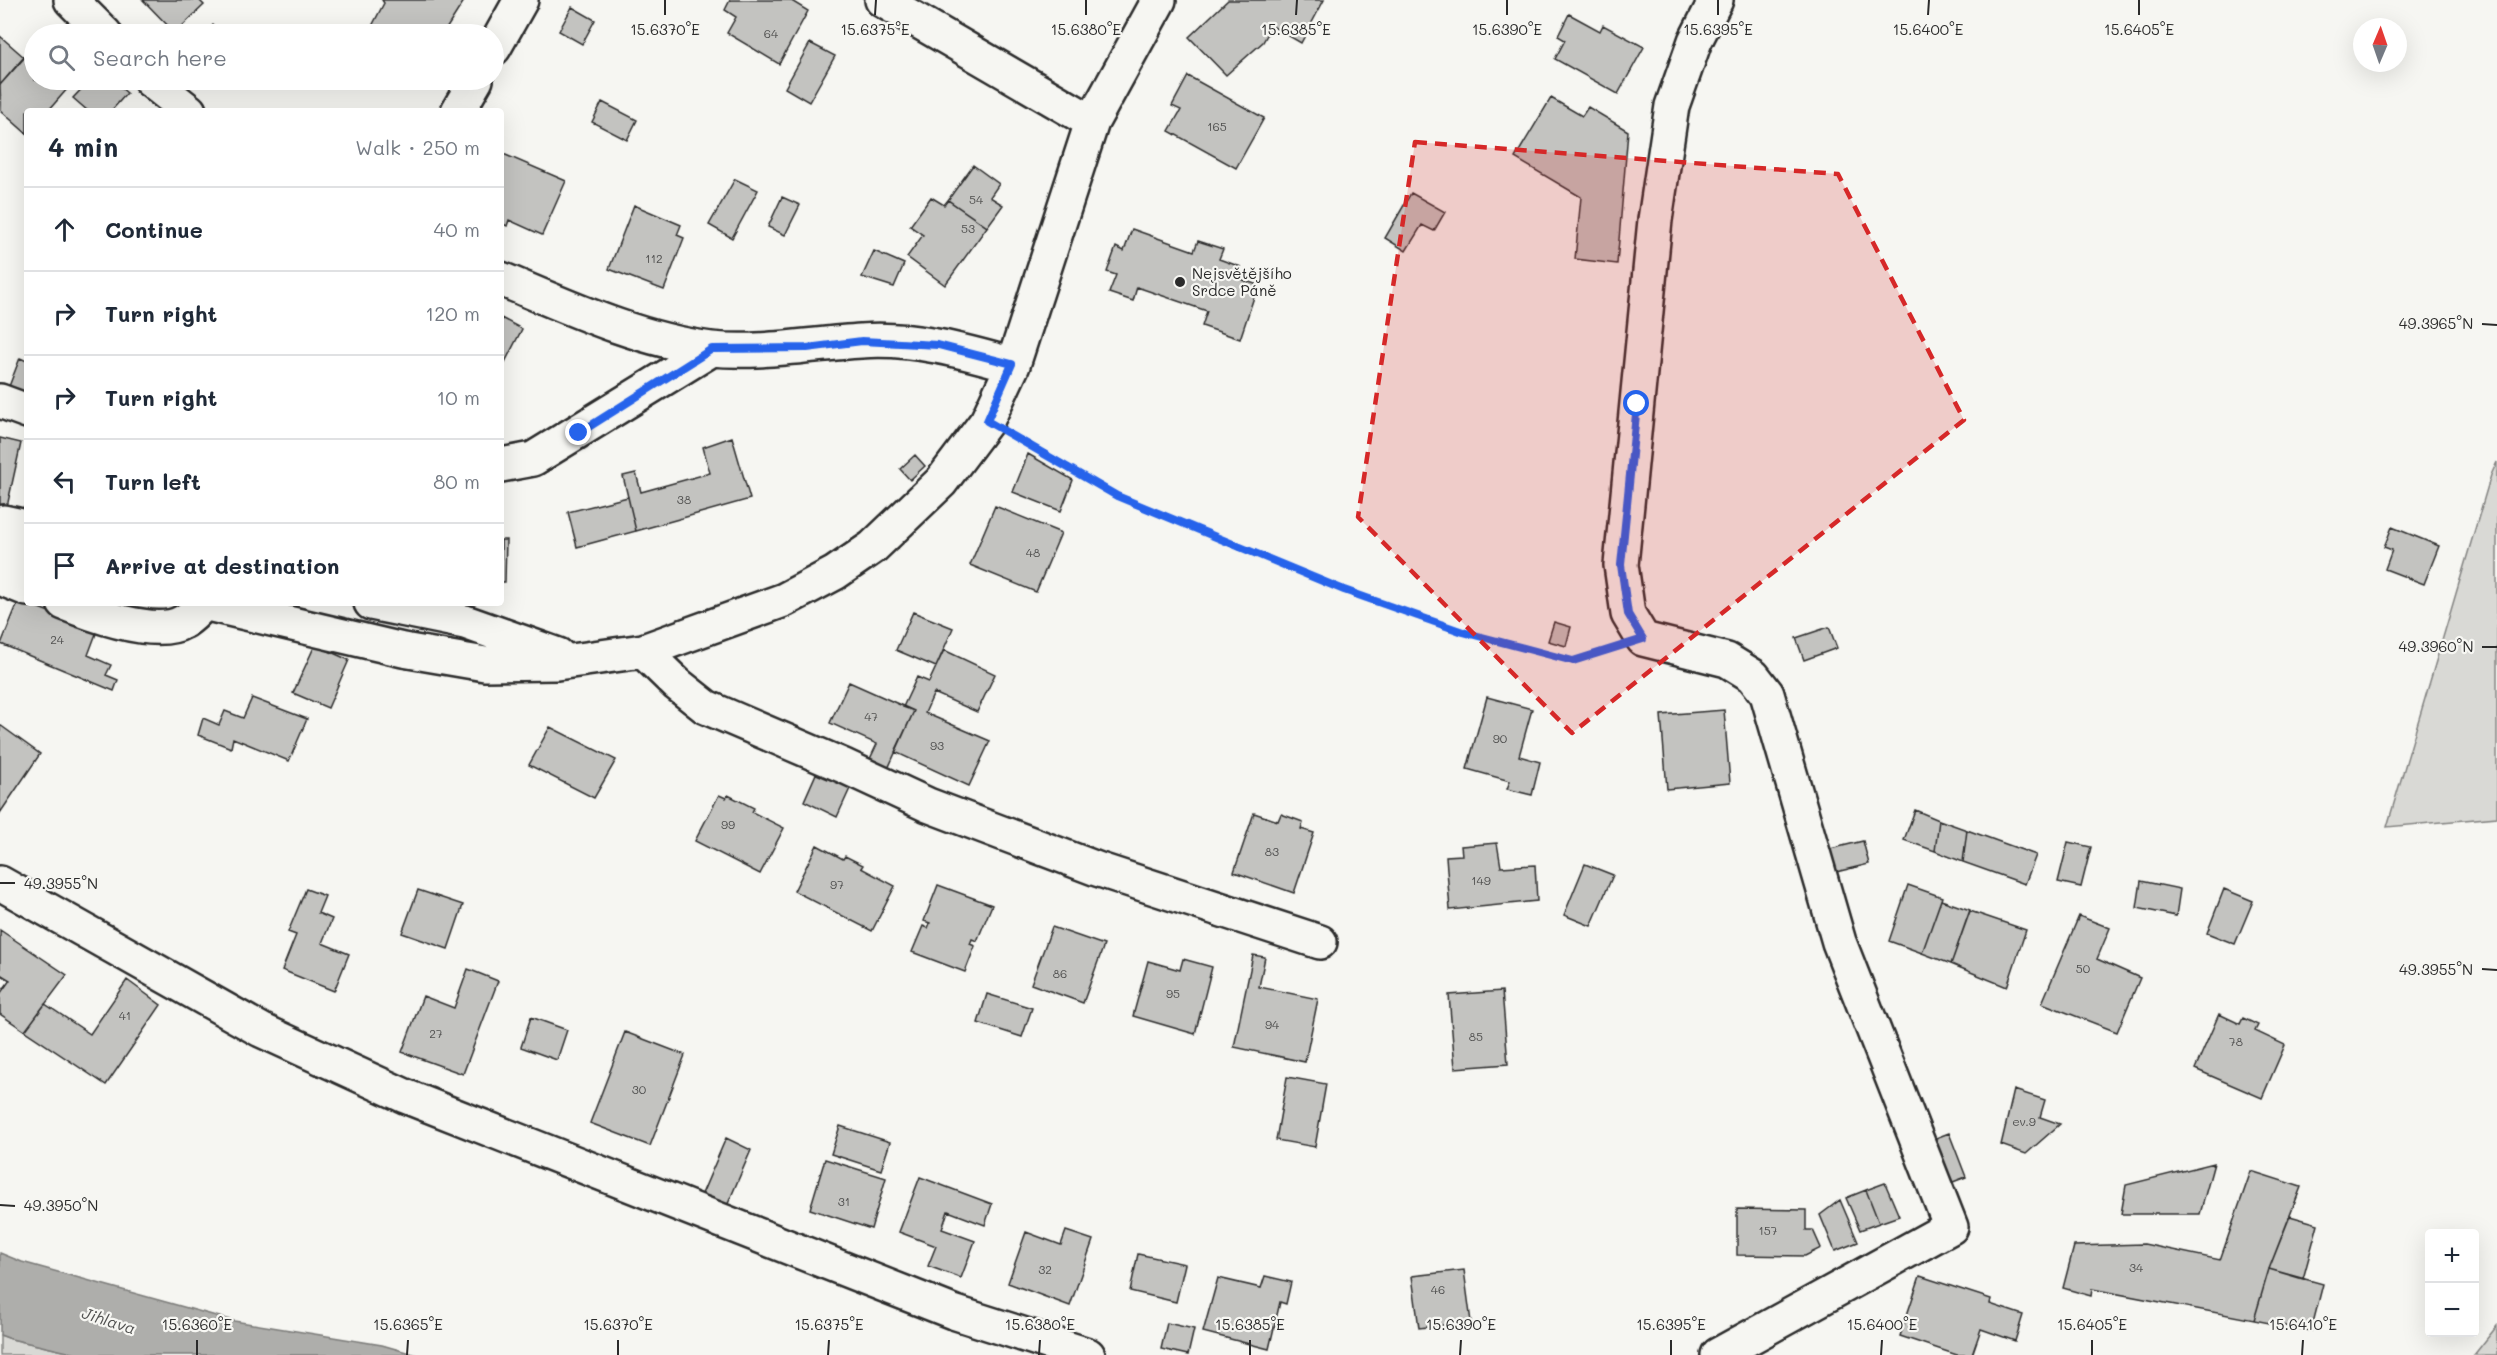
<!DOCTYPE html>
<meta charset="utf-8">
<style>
body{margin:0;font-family:Mali,sans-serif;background:#f2f2f3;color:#1f2937}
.controls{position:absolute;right:18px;bottom:18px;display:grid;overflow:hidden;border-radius:6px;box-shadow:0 6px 24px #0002}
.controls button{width:54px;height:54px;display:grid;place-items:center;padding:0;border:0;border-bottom:2px solid #e0e1e3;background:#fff;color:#1f2937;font:30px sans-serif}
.compass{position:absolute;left:2353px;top:18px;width:54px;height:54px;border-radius:50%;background:#fff;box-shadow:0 6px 24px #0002;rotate:2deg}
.stop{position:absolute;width:18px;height:18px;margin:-14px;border:4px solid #2563eb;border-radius:50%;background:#fff}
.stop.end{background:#2563eb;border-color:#fff;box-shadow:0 2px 6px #0008}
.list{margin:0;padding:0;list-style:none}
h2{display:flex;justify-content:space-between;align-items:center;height:78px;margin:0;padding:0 24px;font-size:26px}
h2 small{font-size:20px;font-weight:400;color:#747a83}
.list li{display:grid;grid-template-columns:39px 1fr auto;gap:18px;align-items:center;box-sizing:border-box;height:84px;padding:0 24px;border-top:2px solid #e0e1e3}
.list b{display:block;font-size:22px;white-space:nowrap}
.list em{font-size:20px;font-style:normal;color:#747a83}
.icon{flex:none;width:33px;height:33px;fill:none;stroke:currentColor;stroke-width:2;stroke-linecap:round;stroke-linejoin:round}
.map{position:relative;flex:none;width:2497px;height:1355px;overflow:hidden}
.search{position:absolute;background:#fff;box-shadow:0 6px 24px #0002;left:24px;top:24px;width:480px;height:66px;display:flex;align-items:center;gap:15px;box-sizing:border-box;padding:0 21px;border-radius:33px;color:#747a83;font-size:22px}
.panel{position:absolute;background:#fff;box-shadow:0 6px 24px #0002;left:24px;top:108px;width:480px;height:498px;border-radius:6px}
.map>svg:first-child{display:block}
.green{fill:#d9d9d5;stroke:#828280;stroke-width:1.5}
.water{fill:#aeaeab;stroke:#7a7a78;stroke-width:1.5}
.building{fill:#c3c3c0;stroke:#2b2b2b;stroke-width:1.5}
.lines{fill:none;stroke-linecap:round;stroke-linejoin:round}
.minor-casing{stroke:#2b2b2b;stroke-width:38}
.path{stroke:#2b2b2b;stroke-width:4;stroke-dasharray:4.5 4.5;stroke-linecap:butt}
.minor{stroke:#f6f6f2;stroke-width:33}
.route{stroke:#2563eb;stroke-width:8}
.marked{fill:#d62828;fill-opacity:0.2;stroke:#d62828;stroke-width:4.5;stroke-dasharray:12 8;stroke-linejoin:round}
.ticks{fill:none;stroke:#2b2b2b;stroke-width:2}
.poi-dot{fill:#2b2b2b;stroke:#f6f6f2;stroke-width:2}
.labels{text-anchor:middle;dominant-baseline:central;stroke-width:4.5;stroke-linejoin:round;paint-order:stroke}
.number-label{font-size:12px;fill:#515150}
.poi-label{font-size:15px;fill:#2b2b2b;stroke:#f6f6f2;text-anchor:start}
.water-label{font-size:16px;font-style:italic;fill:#525251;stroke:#f6f6f2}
.ticks-label{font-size:15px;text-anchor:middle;fill:#2b2b2b;stroke:#f6f6f2;stroke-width:4.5;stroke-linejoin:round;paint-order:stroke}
</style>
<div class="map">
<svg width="2497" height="1355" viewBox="0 0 2497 1355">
<rect width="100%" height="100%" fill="#f6f6f2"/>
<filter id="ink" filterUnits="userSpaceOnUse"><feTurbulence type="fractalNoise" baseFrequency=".0167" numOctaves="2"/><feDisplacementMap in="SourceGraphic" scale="12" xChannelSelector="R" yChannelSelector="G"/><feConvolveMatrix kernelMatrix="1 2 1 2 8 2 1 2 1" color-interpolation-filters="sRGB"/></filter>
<g filter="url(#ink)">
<!-- green -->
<path class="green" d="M2497,462V817L2387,827L2491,475Z
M2497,1326V1355H2474Z
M0,1335L11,1339L81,1355H0Z"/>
<!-- water -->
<path class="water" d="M0,1253L22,1262L234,1321L382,1345L417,1355H81L11,1339L0,1335Z"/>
<!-- building -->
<path class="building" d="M143,0H199L204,5L175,33Z
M382,0H464V1L443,34H373L371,28L384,3Z
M730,0H790L808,11L779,64L727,33L736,17L725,10Z
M1228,0H1324L1301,43L1272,26L1263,42L1226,75L1189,37Z
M572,7L595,20L582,44L559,31Z
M1569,14L1600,31L1603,25L1644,47L1618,94L1555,59L1565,40L1558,36Z
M213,25L225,34H206Z
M0,36L24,57L0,85Z
M810,43L835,56L809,102L785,88Z
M34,47V80H75L48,111H27V134L1,111L0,85Z
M1188,76L1264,118L1236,168L1169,131L1181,110L1172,106Z
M90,80H112L127,93L111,111H88L73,98Z
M1551,98L1582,116L1588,107L1628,131L1617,264L1575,259L1581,197L1515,158Z
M602,102L637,120L627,140L592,122Z
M501,153L566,181L542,235L509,220L507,226L501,223Z
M973,165L999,184L990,197L1003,205L987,227L948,200Z
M735,179L758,190L732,238L709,225Z
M1411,193L1445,212L1434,231L1422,225L1406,251L1385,238Z
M782,197L800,205L785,235L768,227Z
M931,197L944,205L948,200L987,227L945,285L907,257L923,235L910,226Z
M634,205L681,225L677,235L684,238L664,290L609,269Z
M1132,229L1194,251L1198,241L1223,249L1219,259L1241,267L1237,278L1258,285L1240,339L1202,326L1207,311L1137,287L1133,301L1109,293L1116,275L1107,272L1116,247L1124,251Z
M874,251L904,264L894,287L862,277Z
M501,318L522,329L501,370Z
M20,358L27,361V396L8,389Z
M732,437L750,499L636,531L623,476L636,473L641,492L710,473L703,447Z
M0,438L21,443L7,507L0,506Z
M1028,454L1073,480L1061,511L1013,492Z
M915,455L925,466L910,480L900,469Z
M628,497L636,531L577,547L568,512Z
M995,506L1061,533L1036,592L970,565Z
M2392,527L2439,546L2424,584L2385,569L2392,550L2384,547Z
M501,540H506L505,582H501Z
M19,600L97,631L88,655L111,665L106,675L118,680L114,691L1,644Z
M913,612L953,628L936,667L896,650Z
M1554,622L1571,627L1566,646L1548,641Z
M1829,627L1837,648L1804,660L1796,638Z
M315,645L349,660L328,708L293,693Z
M944,650L995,674L977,712L934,693L925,713L990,741L969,786L895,752L914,711L903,707L917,677L929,682Z
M849,682L914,711L887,771L868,763L877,744L830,723Z
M1487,697L1532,709L1519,756L1540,762L1532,795L1507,789L1510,781L1467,769Z
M252,698L307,719L289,761L233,738L231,748L198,735L203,718L219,725L225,711L243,718Z
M1724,710L1730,783L1667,789L1661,715Z
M0,725L40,754L0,813Z
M550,727L616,760L594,798L529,765Z
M819,767L853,782L837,817L804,801Z
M719,795L726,798L728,795L754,808L752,812L784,828L760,874L695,841Z
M1915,810L1939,820L1935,851L1904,840Z
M1254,813L1278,821L1281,814L1303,822L1301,829L1314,833L1294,893L1234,872Z
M1939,820L1967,830L1963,862L1935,851Z
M1967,830L2036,855L2025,884L1963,862Z
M1863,841L1869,864L1836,872L1830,849Z
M2068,842L2091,847L2081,887L2058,882Z
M1497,843L1501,867L1535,865L1537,901L1450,910L1446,856L1462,855L1461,846Z
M817,845L843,859L845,856L863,865L861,868L895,886L872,931L794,891Z
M1585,864L1613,875L1591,926L1564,915Z
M2141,881L2180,889L2176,916L2137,908Z
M938,885L992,905L977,941L972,939L970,944L975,946L965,972L912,952L923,926L928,928L930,923L924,921Z
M1908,885L1942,897L1922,953L1889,941Z
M306,889L325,896L318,913L332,919L322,943L349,954L334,991L282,970L296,935L288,932Z
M2224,889L2253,901L2235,944L2207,933Z
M418,890L463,905L448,949L402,933Z
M1941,900L1970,910L1951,964L1922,953Z
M1970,911L2026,930L2007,987L1951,964Z
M2079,916L2110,928L2097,959L2140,978L2117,1032L2042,1003Z
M1052,927L1104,945L1083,1003L1031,984Z
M0,930L67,975L25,1031L0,1014V994L10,980L0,974Z
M1253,955L1265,957L1259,987L1318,999L1305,1062L1234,1047Z
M1183,959L1212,967L1195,1034L1133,1016L1148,961L1180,970Z
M468,969L498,981L463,1074L402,1052L423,996L454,1008Z
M127,980L161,1005L106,1085L25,1031L45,1004L90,1034Z
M1502,991L1508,1064L1455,1068L1449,995Z
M987,994L1032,1008L1022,1037L978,1023Z
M2219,1014L2240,1024L2243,1018L2258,1025L2255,1031L2285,1045L2262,1098L2195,1069Z
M531,1017L567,1030L557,1060L521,1047Z
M625,1032L685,1055L650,1146L590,1123Z
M1287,1077L1326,1084L1315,1147L1276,1140Z
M2014,1090L2045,1100L2040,1117L2060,1124L2026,1154L2001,1145Z
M840,1126L890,1142L881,1170L831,1154Z
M1949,1133L1966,1177L1945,1185L1928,1141Z
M726,1138L751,1150L727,1206L702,1194Z
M825,1159L886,1178L871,1229L810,1209Z
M2214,1163L2200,1214H2121L2126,1185Z
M2251,1171L2301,1187L2269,1269L2254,1320L2092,1289L2091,1296L2063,1288L2074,1246L2144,1244L2220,1260Z
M920,1177L992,1204L985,1225L948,1211L942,1229L975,1241L961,1278L928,1266L936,1246L899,1232Z
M1885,1183L1899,1216L1879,1223L1866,1190Z
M1866,1190L1879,1223L1860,1230L1846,1198Z
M1840,1200L1858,1242L1835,1251L1820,1215Z
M1737,1209L1806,1210V1230H1813L1821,1248L1805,1256L1737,1255Z
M2290,1216L2318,1224L2303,1279L2269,1269Z
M1066,1231L1093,1240L1070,1306L1008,1283L1026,1232L1061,1245Z
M1138,1254L1185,1264L1176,1302L1130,1291Z
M2269,1269L2323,1284L2311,1331L2254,1320Z
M1464,1270L1471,1322L1419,1328L1412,1276Z
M1265,1276L1291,1282L1286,1304L1280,1302L1269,1349L1203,1332L1218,1278L1261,1288Z
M1920,1276L1991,1299L1990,1304L2023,1315L2015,1341L1981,1329L1972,1355H1957L1900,1336Z
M1167,1323L1194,1329L1188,1355L1161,1349Z"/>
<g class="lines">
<defs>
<path id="minor" d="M71,0L105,34
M882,0L1092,122
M1716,0L1695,41L1672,106L1655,220L1621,565L1628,614L1643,639L1727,660L1753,676L1767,694L1839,942L1951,1227L1718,1355
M494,48L521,0
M150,80L189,111
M458,111L476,80
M501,279C568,307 638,340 711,349C760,354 812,344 861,341C913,337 963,351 1013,365
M0,401L27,411
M501,465L533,459L712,349
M0,524L4,522L27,527
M0,549L27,557
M0,578L27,589
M64,603C91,614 156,638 183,622C191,618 198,609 205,603
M203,603L403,650L485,664L557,663L643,651L784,600L835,573L873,547L941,482L987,421L1013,365L1092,122L1159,0
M371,603L465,622L558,655
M643,651L677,684L706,707L844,766L928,805L1097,869L1320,942
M0,883L261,1030L405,1096L953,1312L1088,1355"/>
</defs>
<!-- minor casing -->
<use href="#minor" class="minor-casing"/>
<!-- path -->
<path class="path" d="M1020,439L1117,496L1344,590L1463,632L1573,661L1608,650"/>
<!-- minor -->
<use href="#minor" class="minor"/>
</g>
</g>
<g class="lines" filter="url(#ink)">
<!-- route -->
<path class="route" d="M579,433L712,349L807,348L862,341L938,345L1012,364L987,421L1117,496L1344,590L1463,632L1573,661L1643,639L1628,614L1621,565L1637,404"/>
</g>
<!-- marked area -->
<path class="marked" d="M1415,142L1838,174L1964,420L1572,733L1358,517Z"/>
<!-- ticks -->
<path class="ticks" d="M665,15V0M875,15L876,0M1086,15V0M1296,15L1297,0M1507,15V0M1718,15V0M1928,15L1929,0M2139,15V0M2482,324L2497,325M2482,647H2497M0,883H15M2482,969L2497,970M0,1205L15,1206M197,1355V1340M407,1355L408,1340M618,1355V1340M828,1355L829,1340M1039,1355L1040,1340M1250,1355V1340M1460,1355L1461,1340M1671,1355V1340M1881,1355L1882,1340M2092,1355V1340M2302,1355L2303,1340"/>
<!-- markers -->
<circle class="poi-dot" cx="1180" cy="282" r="6"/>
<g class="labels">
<!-- number labels -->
<g class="number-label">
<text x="771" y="33">64</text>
<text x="1217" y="126">165</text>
<text x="976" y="199">54</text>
<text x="968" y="228">53</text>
<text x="654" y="258">112</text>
<text x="684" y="499">38</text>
<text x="1033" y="552">48</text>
<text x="57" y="639">24</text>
<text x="871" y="716">47</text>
<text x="1500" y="738">90</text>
<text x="937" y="745">93</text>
<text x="728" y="824">99</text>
<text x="1272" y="851">83</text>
<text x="1481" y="880">149</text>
<text x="837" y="884">97</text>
<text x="2083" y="968">50</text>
<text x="1060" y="973">86</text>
<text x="1173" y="993">95</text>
<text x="125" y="1015">41</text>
<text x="1272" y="1024">94</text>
<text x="436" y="1033">27</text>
<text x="1476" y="1036">85</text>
<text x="2236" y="1041">78</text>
<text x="639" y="1089">30</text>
<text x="2024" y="1121">ev.9</text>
<text x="844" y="1201">31</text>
<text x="1768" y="1230">157</text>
<text x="2136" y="1267">34</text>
<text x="1045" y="1269">32</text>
<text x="1438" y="1289">46</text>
</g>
<!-- poi labels -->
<g class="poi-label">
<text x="1192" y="273">Nejsvětějšího<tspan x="1192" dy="17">Srdce Páně</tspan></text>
</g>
<!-- water labels -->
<g class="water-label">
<text transform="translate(109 1320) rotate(18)">Jihlava</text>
</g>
</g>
<g class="ticks-label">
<text x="665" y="35">15.6370°E</text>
<text x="875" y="35">15.6375°E</text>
<text x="1086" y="35">15.6380°E</text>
<text x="1296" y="35">15.6385°E</text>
<text x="1507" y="35">15.6390°E</text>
<text x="1718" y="35">15.6395°E</text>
<text x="1928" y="35">15.6400°E</text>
<text x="2139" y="35">15.6405°E</text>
<text x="2436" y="329">49.3965°N</text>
<text x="2436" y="652">49.3960°N</text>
<text x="61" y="889">49.3955°N</text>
<text x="2436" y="975">49.3955°N</text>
<text x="61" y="1211">49.3950°N</text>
<text x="197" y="1330">15.6360°E</text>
<text x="408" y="1330">15.6365°E</text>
<text x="618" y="1330">15.6370°E</text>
<text x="829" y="1330">15.6375°E</text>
<text x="1040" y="1330">15.6380°E</text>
<text x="1250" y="1330">15.6385°E</text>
<text x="1461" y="1330">15.6390°E</text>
<text x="1671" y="1330">15.6395°E</text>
<text x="1882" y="1330">15.6400°E</text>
<text x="2092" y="1330">15.6405°E</text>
<text x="2303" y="1330">15.6410°E</text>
</g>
</svg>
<div class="controls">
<button>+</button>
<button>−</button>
</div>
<svg class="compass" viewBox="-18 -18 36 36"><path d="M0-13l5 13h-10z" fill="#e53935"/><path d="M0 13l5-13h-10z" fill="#747a83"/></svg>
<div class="stop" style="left:1637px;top:404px"></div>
<div class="stop end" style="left:579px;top:433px"></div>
<div class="search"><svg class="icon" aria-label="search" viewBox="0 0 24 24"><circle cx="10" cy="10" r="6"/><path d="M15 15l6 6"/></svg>Search here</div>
<section class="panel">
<h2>4 min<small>Walk · 250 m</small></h2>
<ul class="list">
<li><svg class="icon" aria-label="ahead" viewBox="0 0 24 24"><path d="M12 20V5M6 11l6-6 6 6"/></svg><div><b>Continue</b></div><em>40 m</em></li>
<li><svg class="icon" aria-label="right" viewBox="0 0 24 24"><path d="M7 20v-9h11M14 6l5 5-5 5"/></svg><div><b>Turn right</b></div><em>120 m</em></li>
<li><svg class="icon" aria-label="right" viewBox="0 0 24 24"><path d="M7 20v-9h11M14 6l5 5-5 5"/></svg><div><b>Turn right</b></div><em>10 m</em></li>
<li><svg class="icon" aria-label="left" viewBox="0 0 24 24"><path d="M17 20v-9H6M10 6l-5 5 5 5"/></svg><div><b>Turn left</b></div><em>80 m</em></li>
<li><svg class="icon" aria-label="arrive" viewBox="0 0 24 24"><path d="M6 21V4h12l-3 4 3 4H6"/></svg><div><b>Arrive at destination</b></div></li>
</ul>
</section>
</div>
